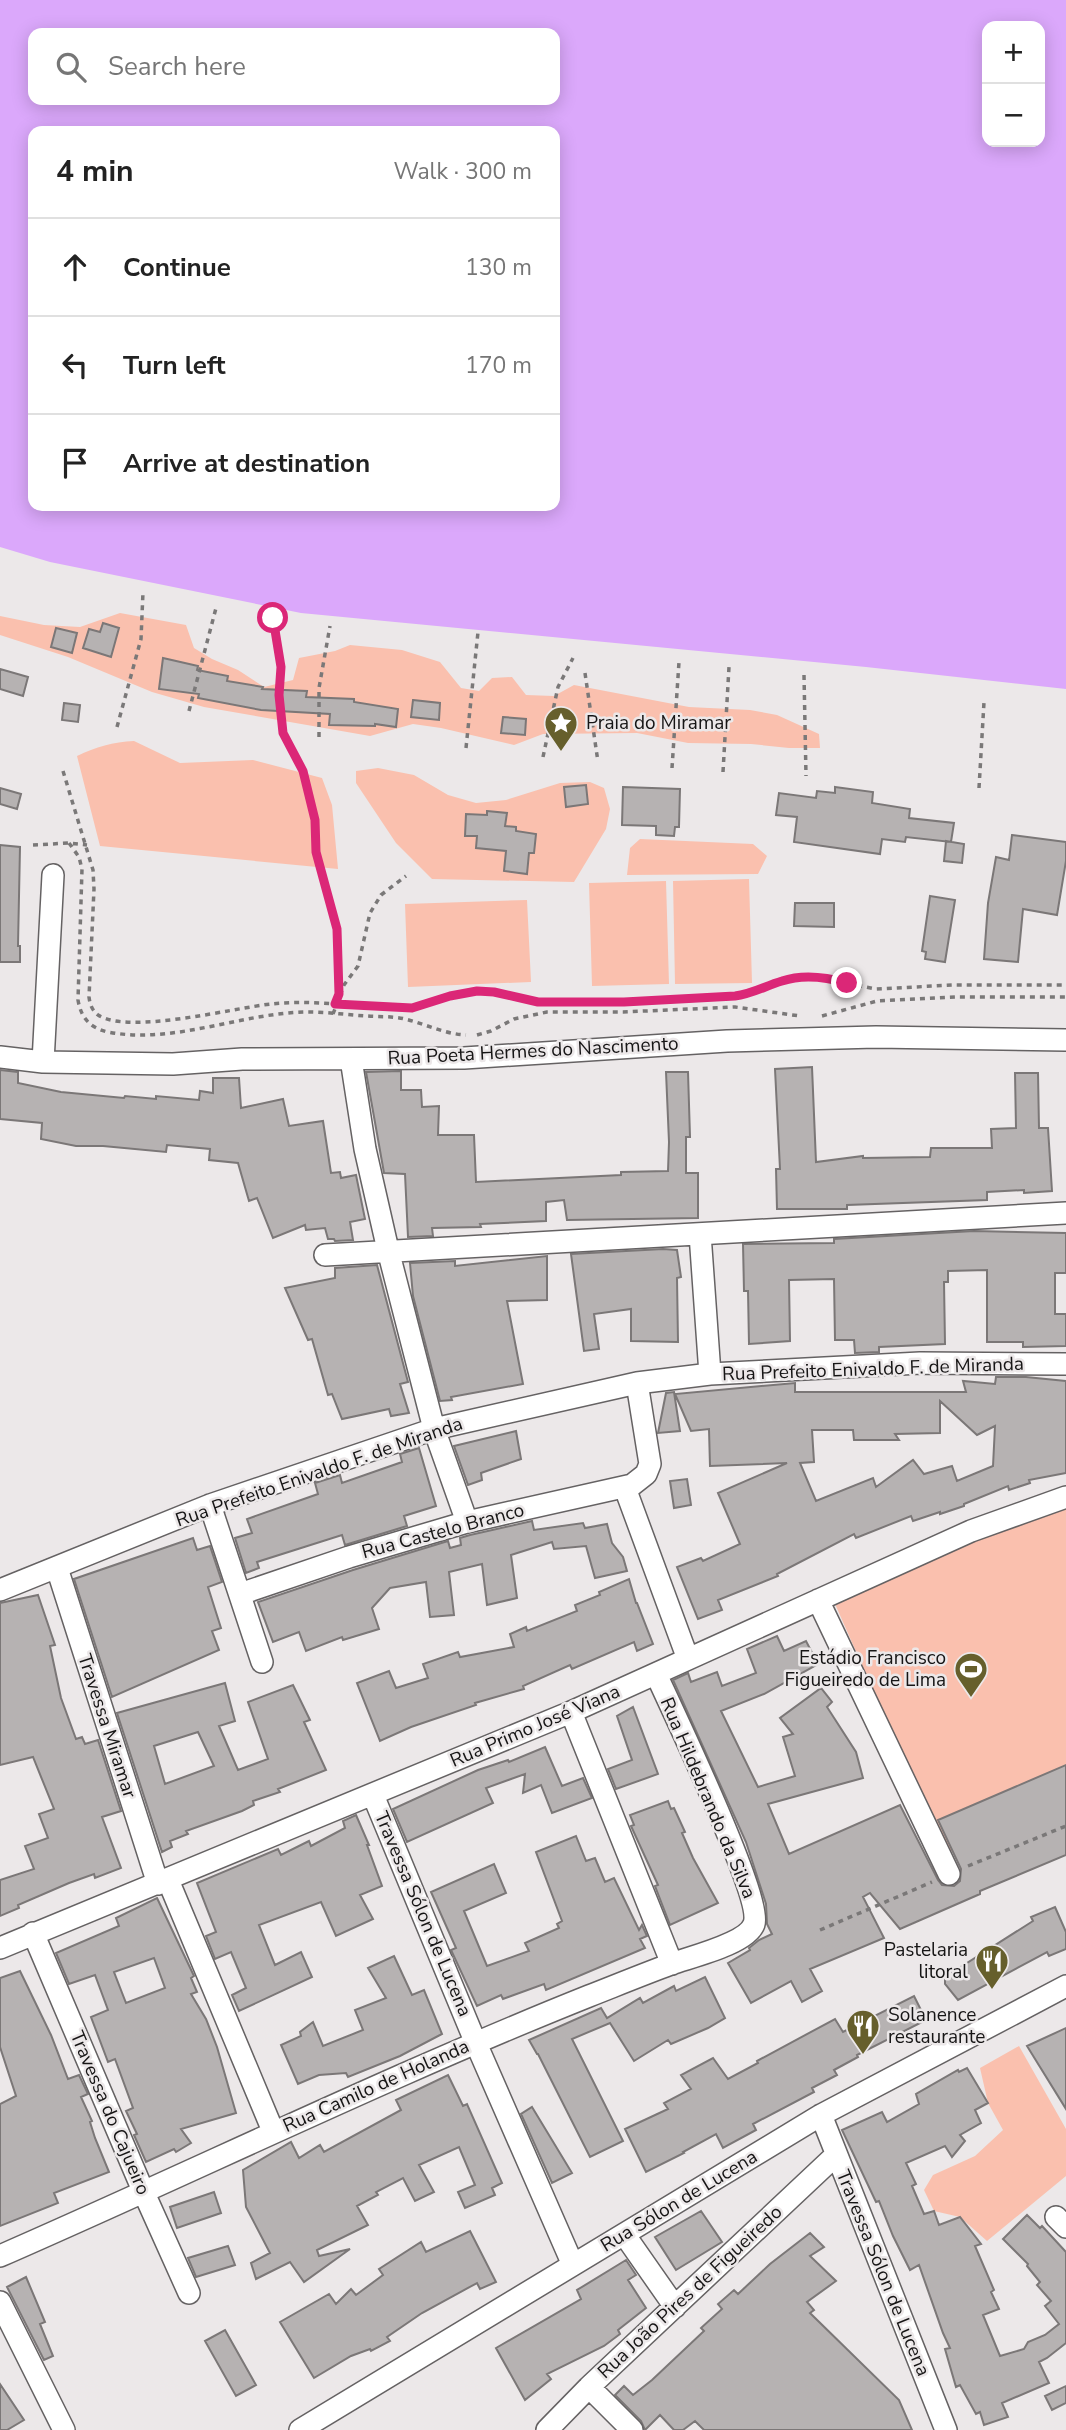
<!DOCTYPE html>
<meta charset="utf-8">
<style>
body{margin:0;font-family:"Nunito Sans",sans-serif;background:#f2f2f2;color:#222}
.controls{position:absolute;right:21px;top:21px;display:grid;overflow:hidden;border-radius:14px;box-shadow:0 4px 18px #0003}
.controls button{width:63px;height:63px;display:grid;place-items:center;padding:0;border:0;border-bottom:2px solid #e0e0e0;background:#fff;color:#222;font:35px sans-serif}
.stop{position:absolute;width:21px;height:21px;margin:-16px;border:5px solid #db2777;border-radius:50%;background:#fff}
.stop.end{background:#db2777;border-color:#fff;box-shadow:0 2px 7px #0008}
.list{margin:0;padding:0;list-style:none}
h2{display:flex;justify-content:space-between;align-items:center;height:91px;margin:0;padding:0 28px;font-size:30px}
h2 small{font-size:23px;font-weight:400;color:#767676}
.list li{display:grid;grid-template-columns:46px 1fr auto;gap:21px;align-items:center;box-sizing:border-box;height:98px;padding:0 28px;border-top:2px solid #e0e0e0}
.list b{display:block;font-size:26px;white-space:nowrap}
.list em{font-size:23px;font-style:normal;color:#767676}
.icon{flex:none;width:38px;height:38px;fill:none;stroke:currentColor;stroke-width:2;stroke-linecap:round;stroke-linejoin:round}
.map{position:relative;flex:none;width:1066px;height:2430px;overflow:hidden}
.search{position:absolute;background:#fff;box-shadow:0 4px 18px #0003;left:28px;top:28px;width:532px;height:77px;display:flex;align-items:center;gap:18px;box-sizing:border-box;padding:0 24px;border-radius:14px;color:#767676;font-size:26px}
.panel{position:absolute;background:#fff;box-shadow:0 4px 18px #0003;left:28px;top:126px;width:532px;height:385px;border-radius:14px}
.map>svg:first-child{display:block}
.green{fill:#fac0ae}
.water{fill:#dba8fb;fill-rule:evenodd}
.building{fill:#b6b2b2;stroke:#7b7777;stroke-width:2;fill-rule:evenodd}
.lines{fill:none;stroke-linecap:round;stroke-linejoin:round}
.minor-casing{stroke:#656263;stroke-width:24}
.path{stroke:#7a7878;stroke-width:3.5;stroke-dasharray:5 5;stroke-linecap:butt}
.minor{stroke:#fff;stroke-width:21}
.route{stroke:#db2777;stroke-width:9}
.labels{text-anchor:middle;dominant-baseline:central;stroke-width:5;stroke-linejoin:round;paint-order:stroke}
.poi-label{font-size:19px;fill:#161515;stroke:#ece8e9;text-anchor:start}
.street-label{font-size:19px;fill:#161515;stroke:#ece8e9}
</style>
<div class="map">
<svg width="1066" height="2430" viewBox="0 0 1066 2430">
<rect width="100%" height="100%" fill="#ece8e9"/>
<!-- green -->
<path class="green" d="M120,613L186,625L194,648L212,659L238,670L264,687L293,680L299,658L335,651L350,645L402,650L440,662L461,688L479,691L492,678L512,677L526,695L554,696L574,685L689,707L750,710L777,715L819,734L820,748H789L751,744L688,743L637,733L543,734L514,745L441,728L413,724L370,736L204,707L152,692L68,657L0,635V616L44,625L80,627Z
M134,741L180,763L253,760L322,778L332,805L338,869L100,846L77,756C96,747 113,742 134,741Z
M378,768L414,775L448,795L476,803L506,800L560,783L590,782L604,788L610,809L606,829L574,882L432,879L396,843L356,783V771Z
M640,839L753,844L767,856L758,874L627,875L630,848Z
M749,879L752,983L675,984L673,881Z
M666,881L669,984L592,986L589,883Z
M527,900L531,982L408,987L405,904Z
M1066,1496V1802L945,1854L832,1597Z
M1019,2046L1066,2129V2176L987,2241L960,2217L934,2211L924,2190L933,2175L975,2156L1003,2130L988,2103L980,2068Z"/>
<!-- water -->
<path class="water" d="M0,0H1066V689L866,667L301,613L50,562L0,547ZM987,26H1040V142H987ZM33,33H555V100H33ZM33,131H555V506H33Z"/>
<!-- building -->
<path class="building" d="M103,623L119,628L111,657L83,648L89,629L100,632Z
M56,628L77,633L72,653L51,647Z
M163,658L198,666L197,670L228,676L227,681L263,687L262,689L307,691L306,697L354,699V702L398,709L396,727L375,724V726L329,725L330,714L261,710L198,698L199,694L159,689Z
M0,669L28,677L23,696L0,689Z
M413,700L440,703L439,720L411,717Z
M64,703L80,705L78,722L62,720Z
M503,717L526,719L525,735L501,733Z
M586,785L588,804L566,807L564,787Z
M623,787L680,789L679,827H675L674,836L656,835V826L622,825Z
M835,787L873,792L872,803L910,809L909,818L954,823L951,842L906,837L905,842L882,839L880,854L794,842L797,817L776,815L779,793L816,798L817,791L835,793Z
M0,788L21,794L17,809L0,804Z
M487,811L507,813L505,826L516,827V831L536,834L534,853H529L527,874L504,871L506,851L476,848L477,836H465L466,814L487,815Z
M1012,835L1066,842V861L1057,915L1023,909L1018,962L984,959L988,903L996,857L1009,860Z
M946,841L964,844L962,863L944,861Z
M0,845L20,847L18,946H20V962H0Z
M930,896L955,900L945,962L925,959L926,952L922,951Z
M795,903H834V927L794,926Z
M812,1067L816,1162L863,1156V1158L930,1157L931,1148H992L991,1129L1016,1128L1015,1073H1038L1039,1128H1048L1052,1191L1024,1193V1190L987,1192V1200L847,1205V1209H777L776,1169H780L775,1069Z
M0,1070L18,1072V1083L61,1092L124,1098L125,1096L156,1099V1096L199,1100L200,1091L213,1093V1078H239L241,1108L283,1099L289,1126L323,1121L331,1173L340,1172L341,1178L356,1175L365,1219L350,1222L353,1240L335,1241L334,1239H328L325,1228L306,1230L305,1225L273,1238L257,1198L249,1201L238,1163L209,1160L210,1149L167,1145L166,1152L103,1146H76L41,1139L42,1123L0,1119Z
M401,1071V1090H421L422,1107L439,1106L438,1135H474L476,1182L621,1175V1172L668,1171L669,1142L666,1072H688L690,1137H686V1173H698V1218L567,1220L564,1200L546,1202V1221L480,1224L481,1227L432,1228L433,1236L408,1237L405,1174L384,1173L366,1072Z
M974,1231L1066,1233V1273H1055V1314H1066V1346L1023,1347V1342H987V1270L948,1271V1282H944L945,1344L879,1347V1352L855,1353L854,1340H835L834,1279L789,1280L790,1341L749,1344L748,1291H744L743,1244L834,1243V1239Z
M663,1249L677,1250L681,1277L677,1278L678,1342L631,1341V1309L594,1314L599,1349L584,1351L571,1254Z
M547,1256V1300L507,1301L523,1384L451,1397L452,1400L440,1401L413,1296L410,1263L455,1261V1266Z
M377,1265L408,1382L400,1384L409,1413L391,1416L389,1409L342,1419L332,1394L328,1395L312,1339L308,1340L285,1288L335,1278V1268Z
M996,1377H1026L1066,1381V1473L1029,1480L1030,1483L1009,1490L1008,1486L964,1504V1506L940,1514V1512L913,1521L911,1516L856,1538L854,1534L777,1574L778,1576L718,1600L722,1610L698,1619L677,1567L701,1558L703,1561L740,1544L718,1493L787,1463L710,1466L709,1429L691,1431L675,1394L795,1383V1392H966L963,1381L995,1384ZM940,1401L977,1435L995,1426L993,1466L957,1481L952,1466L924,1474L913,1460L876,1487L873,1478L816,1501L800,1463L814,1462L812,1430H853L854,1440H899L895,1434L940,1433Z
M674,1392L680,1431L658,1433L666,1393Z
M516,1431L521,1459L481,1473L482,1480L468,1485L454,1446Z
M419,1448L436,1506L404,1516L407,1526L345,1545L342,1535L257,1562L259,1568L246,1573L235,1538L252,1533L247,1519L318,1494L315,1483L340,1475L342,1483L402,1462L400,1454Z
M687,1479L691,1505L674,1508L670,1481Z
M532,1521L534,1530L583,1523L585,1528L607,1524L612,1543L623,1557L627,1571L595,1578L586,1546L554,1549L552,1542L511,1555L517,1598L487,1605L482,1564L449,1572L454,1615L430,1617L426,1582L390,1588L372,1608L379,1629L343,1640L342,1637L306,1651L299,1632L273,1642L258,1602L353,1570L448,1541L450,1548L461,1545L460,1538L470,1535Z
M193,1538L197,1550L210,1546L222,1582L208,1587L221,1628L212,1631L219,1650L112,1697L74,1579Z
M629,1579L636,1603H637L653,1644L637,1651L634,1642L572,1669L570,1665L523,1686L524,1689L475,1703L476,1705L411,1727L380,1741L357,1683L389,1671L396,1688L428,1678L423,1664L458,1652L460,1657L514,1647L510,1634L526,1627L527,1631L577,1611L575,1605L600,1595L599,1592Z
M38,1595L55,1645L50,1646L61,1698L76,1739L82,1737L85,1744L98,1740L121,1811L102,1817L121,1868L95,1878L94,1874L69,1883L18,1905L19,1908L0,1916V1880L34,1869L25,1846L48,1838L39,1814L54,1809L33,1757L0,1765V1603Z
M777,1636L784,1651L806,1641L818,1664L764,1694L721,1711L758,1787L795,1776L783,1737L793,1734L780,1718L821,1688L832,1702L827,1707L856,1752L863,1778L768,1804L789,1854L900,1805L938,1880L942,1885L954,1886L960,1881L961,1869L938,1820L1066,1765V1855L980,1891V1894L900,1929L870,1893L863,1897L884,1938L810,1969L822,1991L802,2002L791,1981L751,2003L728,1963L750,1950L749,1948L759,1940L772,1934L767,1924L766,1904L746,1842L673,1680L688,1673L691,1682L717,1672L722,1686L756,1673L747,1649Z
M225,1683L235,1721L219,1726L238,1770L268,1759L248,1702L293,1685L310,1720L304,1722L326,1770L278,1789L280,1792L253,1801L254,1805L242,1811L186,1831L188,1834L170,1841L172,1847L162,1852L117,1713ZM198,1732L214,1766L165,1784L154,1746Z
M633,1707L658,1774L616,1789L608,1769L632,1760L617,1716Z
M545,1747L562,1786L583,1778L592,1798L552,1813L541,1785L523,1793L525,1774L486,1788L493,1803L407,1842L393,1809L478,1770L508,1760L509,1762Z
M668,1801L671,1809L674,1808L685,1832L682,1833L693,1858L718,1903L670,1925L655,1886L658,1885L631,1826L634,1825L630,1815Z
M356,1815L369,1845H367L382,1886L360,1895L373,1919L336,1936L321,1902L259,1925L275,1965L301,1952L312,1977L239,2011L232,1995L246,1988L231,1952L215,1959L206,1936L216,1932L197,1883L278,1849L281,1855L309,1841L311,1846L345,1828L343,1821Z
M576,1836L586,1861L595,1858L605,1882L614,1878L639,1930L642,1925L647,1936L640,1939L645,1948L546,1990L544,1984L503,1999L501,1995L477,2006L451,1950L456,1948L431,1892L494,1864L506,1893L464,1911L487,1966L529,1951L525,1943L559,1928L557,1924L562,1921L536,1852Z
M157,1898L194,1976L191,1978L197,1992L191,1994L206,2019L217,2047L236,2113L181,2129L191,2143L176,2152L174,2149L146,2162L134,2135L137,2134L126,2111L133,2108L115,2059L108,2062L91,2017L108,2010L95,1975L69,1984L56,1953L119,1926L116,1918ZM154,1958L165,1988L126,2003L114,1972Z
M1055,1907L1066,1932V1949L1049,1956L1047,1952L958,2000L945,1984V1977L1033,1921L1031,1917Z
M394,1956L412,1995L424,1990L442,2034L400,2056L348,2077L346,2073L319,2075L298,2084L281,2045L301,2036L300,2032L313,2022L323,2046L363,2030L355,2010L386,1998L368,1968Z
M20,1971L51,2035L68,2079L79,2075L88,2094L81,2097L92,2121L90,2122L95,2138L109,2172L54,2193L58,2203L0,2226V2104L16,2096L0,2047V1978Z
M705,1977L725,2018L708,2028L671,2044L668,2040L634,2061L610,2023L572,2039L623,2141L590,2157L538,2054H537L529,2040L601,2008L607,2018L640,1998L643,2003L674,1986L676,1991Z
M914,1996L926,2020L857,2055L858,2057L834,2070L837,2075L812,2088L814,2092L753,2124L756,2130L723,2148L716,2134L683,2152L684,2153L646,2172L625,2129L668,2109L664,2103L691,2089L681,2075L713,2058L728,2079L758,2063L757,2061L835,2019L843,2032Z
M1066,2028V2109L1027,2046Z
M967,2068L988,2103L975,2110L981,2123L960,2135L965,2141L952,2157L945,2146L906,2163L916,2184L912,2186L924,2214L934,2211L939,2225L960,2217L981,2244L975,2246L994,2290L991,2292L999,2309L983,2315L1000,2356L1024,2349L1028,2342L1045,2335L1059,2324L1045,2306L1051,2301L1037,2285L1040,2282L1027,2266L1028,2264L1003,2239L1027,2215L1040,2228L1042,2226L1066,2252V2343L1047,2358L1039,2362L1049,2383L1002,2403L1008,2417L984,2425L980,2412L976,2414L960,2385L956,2387L945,2349L950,2348L943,2333L919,2265L910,2270L893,2236L879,2201L876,2202L842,2130L882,2112L887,2122L919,2104L916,2094L958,2070L959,2072Z
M448,2075L463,2106L467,2104L502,2183L492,2188L495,2195L465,2208L458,2192L475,2185L459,2147L419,2165L434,2192L415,2201L403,2178L376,2192L378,2195L357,2206L368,2225L317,2250L319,2256L350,2249L304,2282L290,2262L256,2279L251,2263L270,2253L246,2207L243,2170L291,2142L299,2158L320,2145L324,2152L401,2110L396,2100Z
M532,2107L572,2173L552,2183L521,2114Z
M214,2192L221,2213L177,2228L170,2207Z
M701,2211L722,2242L676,2270L655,2237Z
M470,2231L496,2282L480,2289L477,2283L422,2313L387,2337L390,2341L371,2351L370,2349L351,2356L314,2378L280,2322L329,2294L336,2304L351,2289L356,2295L383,2275L379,2269L421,2242L426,2252Z
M810,2233L824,2247L810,2256L836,2281L807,2302L814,2310L810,2313L899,2400L912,2430H704L695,2421L683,2430H674L660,2415L645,2430L641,2421L615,2395L624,2386L633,2395L652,2380L704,2331L701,2328L722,2309L718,2304L734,2290L738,2294L770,2264Z
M228,2246L235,2265L196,2277L188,2258Z
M626,2260L636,2275L628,2280L646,2308L618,2330L620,2334L604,2346L547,2374L551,2379L525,2400L496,2348L581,2299L577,2290Z
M26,2277L45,2322L40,2324L53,2356L44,2360L7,2287Z
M225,2330L256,2385L236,2396L205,2341Z
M0,2384L24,2420L7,2430H0Z
M1066,2386V2403L1052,2410L1045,2396Z"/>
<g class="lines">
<defs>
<path id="minor" d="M0,1057L43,1062L173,1064L242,1059L464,1058L727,1041L876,1037L1066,1040
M351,1059L365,1149L388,1250L434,1429L467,1522
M43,1062L53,875
M700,1234L710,1374
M325,1255L1066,1213
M625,1488L688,1659
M210,1505L262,1662
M57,1568L158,1884
M0,1590L210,1505L434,1429L637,1383L710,1374L920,1363L1066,1364
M240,1594L349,1557L467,1522L632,1485L646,1474L650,1464L637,1383
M818,1600L949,1874
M571,1712L672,1964
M373,1795L475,2041L573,2265
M168,1880L273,2131
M33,1933L144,2193L189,2293
M0,1948L571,1712L971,1531L1066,1497
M821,2115L946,2430
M1056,2217L1066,2227
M624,2234L675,2307
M0,2256C197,2170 389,2076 589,1996C617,1985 644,1974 671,1964C690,1957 747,1944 754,1924C763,1899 672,1709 656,1674
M0,2302L64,2430
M589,2387L632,2430
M300,2430L821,2115L1066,1986
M547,2430L589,2387L836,2155"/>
</defs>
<!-- minor casing -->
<use href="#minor" class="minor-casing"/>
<!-- path -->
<path class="path" d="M273,618L281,667L279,695L283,733L303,771L315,820L316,852L321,878L337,929L339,994
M585,673L598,762
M804,675L806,776
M189,711L216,608
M117,727L141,639L143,592
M319,737V688L330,626
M466,748L478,632
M543,757L558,687L573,658
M672,768L679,662
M63,771L93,870L94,889L89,997C90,1005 92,1010 98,1015C128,1035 233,1008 271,1004C315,999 359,1008 404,1008C428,1007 451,993 476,992C497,991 517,1000 538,1002C602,1007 671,999 735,996L749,994L782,981L814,977L876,989L953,985H1066
M723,772L729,667
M979,788L984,702
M69,843L79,857L82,869L78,1000C81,1018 90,1028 108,1032C175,1045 242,1012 309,1012C328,1012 348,1015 367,1016C380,1017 393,1016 405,1019C426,1024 444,1034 466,1035
M33,845L69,843L87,845
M333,1014L344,985L358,966L370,913L381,895L406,876
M822,1016L877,1001L957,997H1066
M477,1035L491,1031L514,1019L547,1012H623L735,1007L800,1016
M968,1866L1066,1826
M820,1930L932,1882"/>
<!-- minor -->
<use href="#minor" class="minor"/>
</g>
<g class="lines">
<!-- route -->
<path class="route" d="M273,618L281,667L279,695L283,733L303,771L315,820L316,852L337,929L339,994L335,1004L412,1008L450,996L477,991L494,992L538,1002H624L735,996C752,994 765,986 782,981C803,974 826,977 847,983"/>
</g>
<!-- icons -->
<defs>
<symbol id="sight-pin" viewBox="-11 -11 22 30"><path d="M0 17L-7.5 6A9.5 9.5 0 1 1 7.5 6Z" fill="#665f2c" stroke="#ece8e9"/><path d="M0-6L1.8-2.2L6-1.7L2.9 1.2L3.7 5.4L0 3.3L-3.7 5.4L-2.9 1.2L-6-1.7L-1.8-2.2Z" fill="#fff"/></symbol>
<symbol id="stadium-pin" viewBox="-11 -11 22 30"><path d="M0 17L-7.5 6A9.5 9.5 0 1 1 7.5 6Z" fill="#665f2c" stroke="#ece8e9"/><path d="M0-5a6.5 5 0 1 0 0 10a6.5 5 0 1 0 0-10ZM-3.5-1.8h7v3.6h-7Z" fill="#fff"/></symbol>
<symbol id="restaurant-pin" viewBox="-11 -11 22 30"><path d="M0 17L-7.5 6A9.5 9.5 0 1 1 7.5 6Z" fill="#665f2c" stroke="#ece8e9"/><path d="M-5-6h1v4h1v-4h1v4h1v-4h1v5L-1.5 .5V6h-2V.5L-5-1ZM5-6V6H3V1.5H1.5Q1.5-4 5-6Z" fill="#fff"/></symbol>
</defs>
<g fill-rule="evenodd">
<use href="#sight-pin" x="542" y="704" width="38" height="52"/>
<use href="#stadium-pin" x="952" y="1650" width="38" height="52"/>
<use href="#restaurant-pin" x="973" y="1942" width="38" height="52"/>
<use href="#restaurant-pin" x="844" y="2007" width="38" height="52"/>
</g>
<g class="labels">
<!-- poi labels -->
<g class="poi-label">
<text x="586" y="723">Praia do Miramar</text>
<text x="946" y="1658" text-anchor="end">Estádio Francisco<tspan x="946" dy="22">Figueiredo de Lima</tspan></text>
<text x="968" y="1950" text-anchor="end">Pastelaria<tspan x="968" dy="22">litoral</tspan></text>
<text x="888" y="2015">Solanence<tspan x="888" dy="22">restaurante</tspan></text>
</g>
<!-- street labels -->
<g class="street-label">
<text transform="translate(533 1051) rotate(-3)">Rua Poeta Hermes do Nascimento</text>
<text transform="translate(873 1369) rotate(-2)">Rua Prefeito Enivaldo F. de Miranda</text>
<text transform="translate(319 1472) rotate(-19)">Rua Prefeito Enivaldo F. de Miranda</text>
<text transform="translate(443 1531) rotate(-15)">Rua Castelo Branco</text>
<text transform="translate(107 1726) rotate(72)">Travessa Miramar</text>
<text transform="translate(535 1726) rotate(-23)">Rua Primo José Viana</text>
<text transform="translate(708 1798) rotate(67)">Rua Hildebrando da Silva</text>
<text transform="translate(423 1914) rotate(67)">Travessa Sólon de Lucena</text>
<text transform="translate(376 2086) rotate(-24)">Rua Camilo de Holanda</text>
<text transform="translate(110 2113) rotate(67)">Travessa do Cajueiro</text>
<text transform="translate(679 2201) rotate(-31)">Rua Sólon de Lucena</text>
<text transform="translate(883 2273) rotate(68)">Travessa Sólon de Lucena</text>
<text transform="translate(690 2292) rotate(-43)">Rua João Pires de Figueiredo</text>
</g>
</g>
</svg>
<div class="controls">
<button>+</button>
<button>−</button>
</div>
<div class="stop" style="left:273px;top:618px"></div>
<div class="stop end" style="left:847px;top:983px"></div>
<div class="search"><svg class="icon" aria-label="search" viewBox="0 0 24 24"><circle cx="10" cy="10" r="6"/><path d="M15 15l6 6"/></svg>Search here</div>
<section class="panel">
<h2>4 min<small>Walk · 300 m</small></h2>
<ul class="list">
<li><svg class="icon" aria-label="ahead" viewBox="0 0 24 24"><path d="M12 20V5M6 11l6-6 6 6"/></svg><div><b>Continue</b></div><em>130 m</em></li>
<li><svg class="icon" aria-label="left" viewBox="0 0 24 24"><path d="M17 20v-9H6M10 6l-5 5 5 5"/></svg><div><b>Turn left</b></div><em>170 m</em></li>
<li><svg class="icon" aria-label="arrive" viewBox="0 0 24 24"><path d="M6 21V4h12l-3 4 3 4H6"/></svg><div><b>Arrive at destination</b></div></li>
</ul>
</section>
</div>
